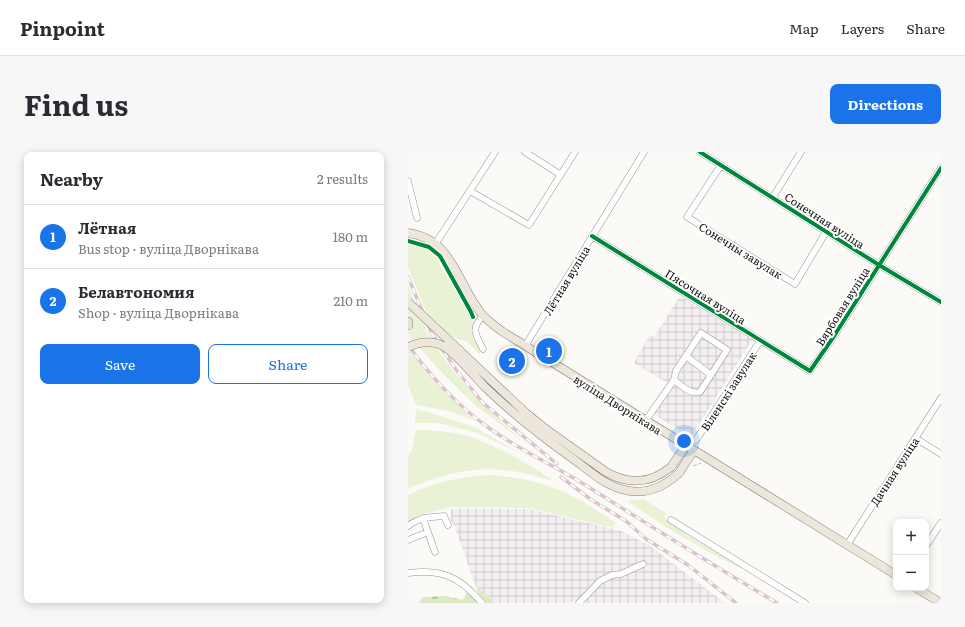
<!DOCTYPE html>
<meta charset="utf-8">
<style>
body{margin:0;font-family:Literata,serif;background:#f7f7f7;color:#2b2b33}
.controls{position:absolute;right:12px;bottom:12px;display:grid;overflow:hidden;border-radius:8px;box-shadow:0 2px 10px #0003}
.controls button{width:36px;height:36px;display:grid;place-items:center;padding:0;border:0;border-bottom:1px solid #e1e1e2;background:#fff;color:#2b2b33;font:20px sans-serif}
.you{position:absolute;left:276px;top:289px;width:14px;height:14px;margin:-10px;border:3px solid #fff;border-radius:50%;background:#1a73e8;box-shadow:0 0 0 6px #1a73e833}
.badge{display:grid;place-items:center;width:26px;height:26px;border-radius:50%;background:#1a73e8;color:#fff;font-size:13px;font-weight:700}
.pin{position:absolute;translate:-50% -50%;border:2px solid #fff;box-shadow:0 1px 4px #0006}
.list{margin:0;padding:0;list-style:none}
h2{display:flex;justify-content:space-between;align-items:center;height:52px;margin:0;padding:0 16px;font-size:17px}
h2 small{font-size:13px;font-weight:400;color:#7c7c81}
.list li{display:grid;grid-template-columns:26px 1fr auto;gap:12px;align-items:center;box-sizing:border-box;height:64px;padding:0 16px;border-top:1px solid #e1e1e2}
.list b{display:block;font-size:15px;white-space:nowrap}
.list p{margin:0;font-size:13px;white-space:nowrap;color:#7c7c81}
.list em{font-size:13px;font-style:normal;color:#7c7c81}
.actions{display:flex;gap:8px;padding:12px 16px}
.actions a{flex:1;padding:9px 0;border:1px solid #1a73e8;border-radius:8px;text-align:center;font-size:14px;color:#1a73e8}
.actions .main{background:#1a73e8;color:#fff}
.map{position:relative;flex:none;width:533px;height:451px;overflow:hidden;border-radius:8px}
header{display:flex;align-items:center;gap:24px;box-sizing:border-box;height:56px;padding:0 20px;background:#fff;border-bottom:1px solid #e1e1e2}
header strong{font-size:19px}
nav{display:flex;gap:22px;margin-inline-start:auto;font-size:14px}
.intro{display:flex;align-items:center;justify-content:space-between;box-sizing:border-box;height:96px;padding:0 24px}
h1{margin:0;font-size:28px}
.button{padding:10px 18px;border-radius:8px;background:#1a73e8;color:#fff;font-size:14px;font-weight:700}
main{display:flex;gap:24px;padding:0 24px}
aside{flex:1;background:#fff;border-radius:8px;box-shadow:0 2px 10px #0003}
.map>svg:first-child{display:block}
.industrial{fill:url(#industrial-grid)}
.grass{fill:#e9f2d5}
.forest{fill:url(#forest-firs)}
.lines{fill:none;stroke-linecap:round;stroke-linejoin:round}
.minor-casing{stroke:#969594;stroke-width:7}
.major-casing{stroke:#848381;stroke-width:9}
.highway-casing{stroke:#848381;stroke-width:10}
.path{stroke:#b9b9b8;stroke-width:1;stroke-dasharray:4 2;stroke-linecap:butt}
.minor{stroke:#fffefe;stroke-width:6}
.major{stroke:#ede6da;stroke-width:8}
.highway{stroke:#ebded6;stroke-width:9}
.rail-casing{stroke:#d9c5c8;stroke-width:3.5}
.rail{stroke:#fff;stroke-width:2;stroke-dasharray:6;stroke-linecap:butt}
.major-bridge-casing{stroke:#848381;stroke-width:9;stroke-linecap:butt}
.major-bridge{stroke:#ede6da;stroke-width:8}
.cycleway-casing{stroke:#fff;stroke-width:6}
.cycleway{stroke:#00873e;stroke-width:4}
.labels{text-anchor:middle;dominant-baseline:central;stroke-width:4;stroke-linejoin:round;paint-order:stroke}
.street-label{font-size:11px;fill:#101010;stroke:#fff}
</style>
<header>
<strong>Pinpoint</strong>
<nav><a>Map</a><a>Layers</a><a>Share</a></nav>
</header>
<div class="intro"><h1>Find us</h1><a class="button">Directions</a></div>
<main>
<aside>
<h2>Nearby<small>2 results</small></h2>
<ul class="list">
<li><span class="badge">1</span><div><b>Лётная</b><p>Bus stop · вуліца Дворнікава</p></div><em>180 m</em></li>
<li><span class="badge">2</span><div><b>Белавтономия</b><p>Shop · вуліца Дворнікава</p></div><em>210 m</em></li>
</ul>
<div class="actions"><a class="main">Save</a><a>Share</a></div>
</aside>
<div class="map">
<svg width="533" height="451" viewBox="0 0 533 451">
<defs>
<pattern id="industrial-grid" width="8" height="8" patternUnits="userSpaceOnUse"><rect width="8" height="8" fill="#f3eef2"/><path d="M0 4h8M4 0v8" fill="none" stroke="#cfcbce"/></pattern>
<pattern id="forest-firs" width="22" height="20" patternUnits="userSpaceOnUse"><rect width="22" height="20" fill="#dbeac3"/><path d="M5 1l3.5 6h-7zM16 11l3.5 6h-7z" fill="#bbc8a6"/></pattern>
</defs>
<rect width="100%" height="100%" fill="#fcfaf6"/>
<!-- industrial -->
<path class="industrial" d="M272,144L344,188L283,285L246,263L245,261L241,258L259,231L226,211L237,191L242,183L246,185Z
M43,357H121L213,379L241,393L317,451H172L169,448L161,451H86L67,433L48,378V376L43,369Z"/>
<!-- grass -->
<path class="grass" d="M0,92L11,94L18,97L28,106L65,169C63,183 66,188 74,199L71,202L60,190L42,184L36,179L19,162L0,115Z
M0,133C6,148 12,166 20,181C44,225 80,258 117,291L68,254L38,225L5,189L0,181Z
M0,198L21,223L65,268L40,259L8,253L0,233Z
M8,257L33,264L66,275L112,301L67,280L29,271H7Z
M8,278C26,278 50,280 66,286C92,296 123,313 146,329C130,325 112,319 95,318C62,315 30,323 0,337V304L4,298Z
M81,323C95,324 109,325 123,329C154,336 182,353 208,371L205,376L121,356L44,355L14,362L0,369V343C27,330 51,325 81,323Z
M235,347L258,361L256,365L277,382L328,412L334,417L304,402L261,377L219,349Z"/>
<!-- forest -->
<path class="forest" d="M67,433L86,451H79L72,443Z
M59,440L70,451H11L15,445L38,444L55,448Z"/>
<g class="lines">
<defs>
<path id="minor" d="M117,0L153,23
M292,0L471,113L533,150
M313,13L279,65L387,132L418,80
M0,29L9,66
M62,39L121,73L167,0
M365,45L393,0
M184,84L402,219L426,184L533,16
M28,91L87,0
M75,164C62,177 68,183 75,197
M117,194L236,0
M278,204L303,223
M238,268L266,228L268,219L293,181L319,198L292,240C282,243 273,233 266,228
M507,286L533,302
M288,288L352,189
M15,366L20,380
M263,368L397,451
M0,374C11,365 23,365 36,364L40,373
M0,388L20,380L27,400
M439,393L533,246
M518,394L533,371
M0,421C35,417 52,425 74,451
M171,451L192,429L204,423L213,422L235,412"/>
<path id="major" d="M0,81C42,86 49,128 70,157C76,167 86,173 95,180L488,423
M263,315L278,293
M271,321L286,298
M508,436L533,451"/>
<path id="highway" d="M0,170V173"/>
</defs>
<!-- minor casing -->
<use href="#minor" class="minor-casing"/>
<!-- major casing -->
<use href="#major" class="major-casing"/>
<!-- highway casing -->
<use href="#highway" class="highway-casing"/>
<!-- path -->
<path class="path" d="M285,314L293,311"/>
<!-- minor -->
<use href="#minor" class="minor"/>
<!-- major -->
<use href="#major" class="major"/>
<!-- highway -->
<use href="#highway" class="highway"/>
<defs>
<path id="rail" d="M0,125L24,182L49,219L75,251L149,312
M0,193C21,223 51,255 81,276C113,299 149,315 182,336C244,375 306,414 369,451
M153,325L185,349L218,369L238,387L280,413L328,451"/>
</defs>
<!-- rail casing -->
<use href="#rail" class="rail-casing"/>
<!-- rail -->
<use href="#rail" class="rail"/>
<defs>
<path id="major-bridge" d="M0,150L118,261L139,278L198,320C221,333 242,332 263,315
M0,195C11,190 24,188 35,194C49,202 65,223 77,235C104,261 133,284 164,306C182,319 199,336 222,339C241,342 258,333 271,321"/>
</defs>
<!-- major-bridge casing -->
<use href="#major-bridge" class="major-bridge-casing"/>
<!-- major-bridge -->
<use href="#major-bridge" class="major-bridge"/>
<defs>
<path id="cycleway" d="M292,0L471,113L533,150
M184,84L402,219L426,184L533,16
M0,89L21,95L32,104L63,160L65,165"/>
</defs>
<!-- cycleway casing -->
<use href="#cycleway" class="cycleway-casing"/>
<!-- cycleway -->
<use href="#cycleway" class="cycleway"/>
</g>
<g class="labels">
<!-- street labels -->
<g class="street-label">
<text transform="translate(417 68) rotate(33)">Сонечная вуліца</text>
<text transform="translate(333 98) rotate(32)">Сонечны завулак</text>
<text transform="translate(158 128) rotate(-59)">Лётная вуліца</text>
<text transform="translate(298 144) rotate(32)">Пясочная вуліца</text>
<text transform="translate(434 154) rotate(-58)">Вярбовая вуліца</text>
<text transform="translate(320 239) rotate(-57)">Віленскі завулак</text>
<text transform="translate(210 252) rotate(32)">вуліца Дворнікава</text>
<text transform="translate(486 319) rotate(-57)">Дачная вуліца</text>
</g>
</g>
</svg>
<div class="controls">
<button>+</button>
<button>−</button>
</div>
<div class="you"></div>
<div class="pin badge" style="left:141px;top:199px">1</div>
<div class="pin badge" style="left:104px;top:209px">2</div>
</div>
</main>
